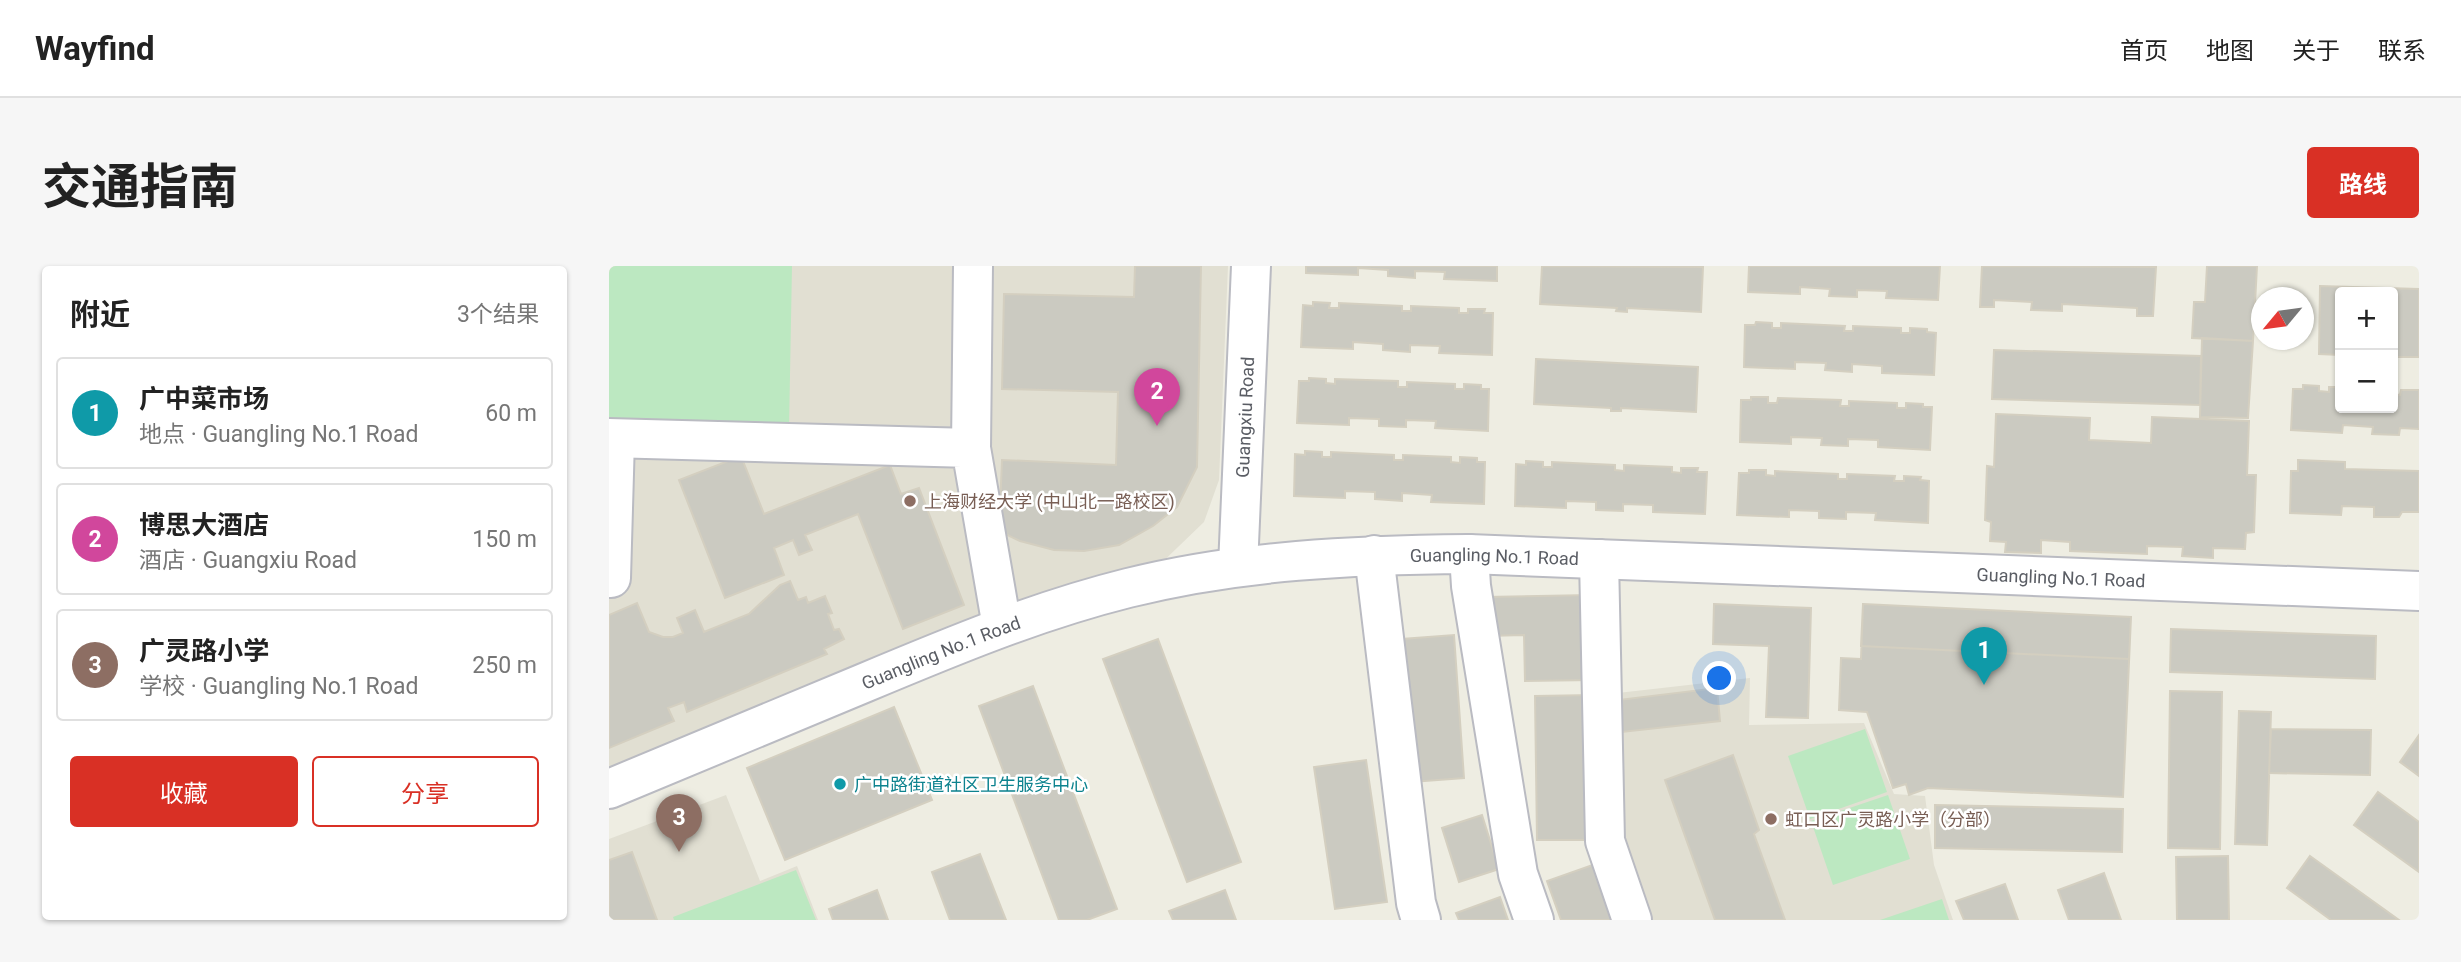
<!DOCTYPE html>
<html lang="zh">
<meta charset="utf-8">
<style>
body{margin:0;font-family:Roboto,"Noto Sans SC",sans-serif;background:#f6f6f6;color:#222}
.controls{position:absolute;right:21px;top:21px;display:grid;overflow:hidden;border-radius:7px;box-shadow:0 2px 5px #0004}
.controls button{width:63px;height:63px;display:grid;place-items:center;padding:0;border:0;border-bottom:2px solid #e0e0e0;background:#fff;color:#222;font:35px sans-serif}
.compass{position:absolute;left:1642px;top:21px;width:63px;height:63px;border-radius:50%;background:#fff;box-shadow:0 2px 5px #0004;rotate:241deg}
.you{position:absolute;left:1111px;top:413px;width:24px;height:24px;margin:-18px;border:5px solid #fff;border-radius:50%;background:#1a73e8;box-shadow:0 0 0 10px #1a73e833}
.badge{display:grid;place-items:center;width:46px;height:46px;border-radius:50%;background:#d93025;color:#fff;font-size:23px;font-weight:700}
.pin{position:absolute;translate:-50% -58px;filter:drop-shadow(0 2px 4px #0008)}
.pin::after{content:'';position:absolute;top:37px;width:24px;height:21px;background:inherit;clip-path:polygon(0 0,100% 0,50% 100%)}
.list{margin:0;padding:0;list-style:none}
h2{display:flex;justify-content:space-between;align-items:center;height:91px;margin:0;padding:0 28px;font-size:30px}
h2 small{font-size:23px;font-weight:400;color:#767676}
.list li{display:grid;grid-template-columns:46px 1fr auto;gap:21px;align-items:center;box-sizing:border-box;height:112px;margin:0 14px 14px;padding:0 14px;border:2px solid #e0e0e0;border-radius:7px}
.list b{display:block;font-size:26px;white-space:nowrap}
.list p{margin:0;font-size:23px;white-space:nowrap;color:#767676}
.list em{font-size:23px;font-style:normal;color:#767676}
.actions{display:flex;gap:14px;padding:21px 28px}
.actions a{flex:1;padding:16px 0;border:2px solid #d93025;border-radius:7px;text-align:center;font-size:24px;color:#d93025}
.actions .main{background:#d93025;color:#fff}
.map{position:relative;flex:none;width:1810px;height:654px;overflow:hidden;border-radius:7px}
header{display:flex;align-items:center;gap:42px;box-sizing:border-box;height:98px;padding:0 35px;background:#fff;border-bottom:2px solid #e0e0e0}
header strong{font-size:33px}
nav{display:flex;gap:38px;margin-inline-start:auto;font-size:24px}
.intro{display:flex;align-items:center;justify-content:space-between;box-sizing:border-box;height:168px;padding:0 42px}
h1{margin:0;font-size:49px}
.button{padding:18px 32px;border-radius:7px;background:#d93025;color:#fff;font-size:24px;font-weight:700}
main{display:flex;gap:42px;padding:0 42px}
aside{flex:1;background:#fff;border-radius:7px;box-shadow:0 2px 5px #0004}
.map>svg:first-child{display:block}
.education{fill:#e1dfd2}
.green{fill:#bce8c1}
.building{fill:#cbcac1;stroke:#d4cfc0;stroke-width:2}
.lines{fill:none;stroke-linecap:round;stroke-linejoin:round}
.minor-casing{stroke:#babbc2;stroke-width:42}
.minor{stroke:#fff;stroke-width:38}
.education-dot{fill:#8d6e63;stroke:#fff;stroke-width:2.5}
.culture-dot{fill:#0f9aa8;stroke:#fff;stroke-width:2.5}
.labels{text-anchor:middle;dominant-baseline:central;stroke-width:5;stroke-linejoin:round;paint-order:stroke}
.street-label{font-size:18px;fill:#5a5d64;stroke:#fff}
.education-label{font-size:18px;fill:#785e54;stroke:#fff;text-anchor:start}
.culture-label{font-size:18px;fill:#0d838f;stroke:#fff;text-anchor:start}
</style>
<header>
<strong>Wayfind</strong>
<nav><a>首页</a><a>地图</a><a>关于</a><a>联系</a></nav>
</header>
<div class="intro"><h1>交通指南</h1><a class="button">路线</a></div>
<main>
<aside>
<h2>附近<small>3个结果</small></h2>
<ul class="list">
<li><span class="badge" style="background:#0f9aa8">1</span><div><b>广中菜市场</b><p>地点 · Guangling No.1 Road</p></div><em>60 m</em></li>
<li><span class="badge" style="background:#d1479c">2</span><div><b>博思大酒店</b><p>酒店 · Guangxiu Road</p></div><em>150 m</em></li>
<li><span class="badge" style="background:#8d6e63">3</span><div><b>广灵路小学</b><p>学校 · Guangling No.1 Road</p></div><em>250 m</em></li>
</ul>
<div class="actions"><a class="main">收藏</a><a>分享</a></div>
</aside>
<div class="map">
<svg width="1810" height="654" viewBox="0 0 1810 654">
<rect width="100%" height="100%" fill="#eeede2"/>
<!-- education -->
<path class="education" d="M0,0H619L610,214L595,256L542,307L0,503Z
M1141,412L1140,459L1255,457L1285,528L1316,530L1325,599L1344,654H1031L1005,576L1000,428Z
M117,529L151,615L188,600L209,654H0V573Z"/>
<!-- green -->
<path class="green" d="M0,0H183L180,164L0,159Z
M1256,463L1278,526L1201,553L1179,490Z
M1279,529L1301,593L1224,619L1202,555Z
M187,604L207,654H65L64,651Z
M1333,633L1340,654H1271Z"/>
<!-- building -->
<path class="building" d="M526,0H592L588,201L568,241L544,260L510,279L475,285L445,284L411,275L390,265L393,194L507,199L509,126L393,123L395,28L525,31Z
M697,0H888V15L835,13L836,6L806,5V12L779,10V4L749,2V9L697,7Z
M933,0L1094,1L1092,46L1018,42V46L1007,45L1008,42L931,38Z
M1140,0H1331L1329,34L1277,32L1278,25L1248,24V31L1220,30L1221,23L1191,21V28L1139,26Z
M1373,0L1547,1L1544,50H1528V42L1453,38V45L1422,44L1423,36L1385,34V41H1371Z
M1598,0H1648L1644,75L1583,72L1585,36H1596Z
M1711,20L1810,23V91H1784V26H1731V89L1710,88Z
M704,36L721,37L720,42H730V37L793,40V45H802V40L850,42V47H859V43H876L875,47H884L883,89L830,87L831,80L801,79V86L774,84V78L744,76V83L692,81L694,39L704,40Z
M1147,56L1163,57V62H1172V57L1236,60L1235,65H1244V60L1292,62V67H1301V62L1318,63V66L1327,67L1325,109L1273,107V100L1243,98V106L1216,104L1217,97L1186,96V103L1135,101L1136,59H1146Z
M1593,72L1644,75L1639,152L1591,151Z
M1385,84L1592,90L1591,139L1383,133Z
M927,93L1089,101L1087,146L1012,142V145H1002V142L925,138Z
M700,112L717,113V117L726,118V113L789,115V121H798V116L846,118V123H855V118L872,119V123H880L879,165L826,162L827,155L797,154V161L770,160V153L740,152V159L688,157L690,115H700Z
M1694,119L1710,120V125L1720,126V121H1731V142H1784V128L1791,129L1792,124H1810V163L1791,162L1790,169L1763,168L1764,161L1734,159L1733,167L1682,164L1684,123H1694Z
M1142,131H1159V137H1168L1169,132L1232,134L1231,140H1240V135L1288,137V142H1297V137L1314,138V141H1323L1321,184L1269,181V174L1239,173V180L1212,179L1213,172L1182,171V178L1131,176L1132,134H1142Z
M1387,148L1481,152L1480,174L1542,177L1543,151L1640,155L1638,209H1647L1645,266L1637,267L1636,283L1604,282V292L1573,290L1574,281L1538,280V288L1461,285V276L1432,274V287L1396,286L1397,276L1381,275L1382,256L1376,254L1378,200L1385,201Z
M696,185L713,186V191H722V186L785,189V194H794V189L842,191V196L851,197V191L868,192V196H876L875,238L822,236L823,229L793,227V235L766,233V226L736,225V232L685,230L686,188L696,189Z
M132,190L155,248L281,199L292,228L310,222L355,339L294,363L249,248L196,269L203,284L190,289L184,274L165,282L175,309L116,332L70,214Z
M1689,194L1736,196V203L1810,205V246H1793L1790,251H1765V241L1733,240L1732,249L1681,247L1682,205H1689Z
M917,195L934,196V201H943V196L1006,199V204L1015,205V199L1063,201V206L1072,207V202H1089L1088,206H1098L1096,248L1044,246V239L1014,238V245L987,244V236L957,235V242L906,240L907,198L917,199Z
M1140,204H1157V209L1166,210V205L1229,208V213H1238V208L1286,210L1285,215H1295V210L1312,211L1311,214L1320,215L1319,257L1266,254L1267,247L1237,246V253L1210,252V245L1180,244V251L1128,249L1130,207H1140Z
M181,315L189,334L197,331L199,337L216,330L223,347L219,348L225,364L230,363L235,373L215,383L218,388L78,446L75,436L59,442L65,455L0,482V349L28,337L40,366L54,371H64L74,367L68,352L86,344L95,366L140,348L171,319Z
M982,329L984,414L916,415L915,369L878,370L877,331Z
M1105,338L1202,342L1199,452L1157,451L1160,380L1104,378Z
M1254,338L1522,351L1514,531L1319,522L1300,529L1297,518L1284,522L1258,446L1230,444L1232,392L1252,393Z
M1254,338L1522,351L1520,393L1252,380Z
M1562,363L1767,370L1766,413L1561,406Z
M845,369L855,512L803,516L793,373Z
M549,373L632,596L578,616L494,393Z
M424,420L508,643L478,654H450L370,440Z
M1108,422L1111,455L1013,466L1009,434Z
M1561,425L1613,426L1611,583L1559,582Z
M985,429L987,574H928L926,430Z
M285,441L323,534L176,594L138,502Z
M1630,445L1662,446L1658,579L1626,578Z
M1662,463L1762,464L1761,509L1660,507Z
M1810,469V510L1791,496Z
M1124,489L1150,564L1145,568L1176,654H1106L1056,514Z
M757,494L778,636L726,643L705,501Z
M1769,526L1810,556V606L1745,559Z
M1326,539L1514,543L1513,586L1326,582Z
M873,549L890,603L850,616L833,562Z
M23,586L48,654H0V594Z
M371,588L397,654H341L323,606Z
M1619,590L1620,654H1568L1567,591Z
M1701,590L1790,654H1722L1678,622Z
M992,596L1012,654H952L938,615Z
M1495,607L1512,654H1460L1449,624Z
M1396,618L1409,654H1355L1347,635Z
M268,624L279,654H224L220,643Z
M616,624L627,654H564L560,645Z
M891,631L899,654H850L847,647Z"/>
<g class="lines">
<defs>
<g id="minor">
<path d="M0,172L362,182L393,361"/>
<path d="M362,182L364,0"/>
<path d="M860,288L862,320L909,608L925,654"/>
<path d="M765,289L807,637L812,654"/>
<path d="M990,293L996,575L1023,654"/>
<path id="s1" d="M629,301L642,0"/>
<path d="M0,312H2L6,173"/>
<path id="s2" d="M0,523C85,488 170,453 255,417C341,381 427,345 519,322C631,294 745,289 860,288L1810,325"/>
</g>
</defs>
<!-- minor casing -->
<use href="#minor" class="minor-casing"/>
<!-- minor -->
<use href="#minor" class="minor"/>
</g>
<!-- markers -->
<g class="education-dot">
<circle cx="301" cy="235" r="7"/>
<circle cx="1162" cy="553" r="7"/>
</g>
<circle class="culture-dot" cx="231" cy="518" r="7"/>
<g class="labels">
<!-- street labels -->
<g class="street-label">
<text stroke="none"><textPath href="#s1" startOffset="150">Guangxiu Road</textPath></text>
<text stroke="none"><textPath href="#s2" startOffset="926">Guangling No.1 Road</textPath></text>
<text stroke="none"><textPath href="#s2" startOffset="1493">Guangling No.1 Road</textPath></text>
<text stroke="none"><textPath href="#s2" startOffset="359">Guangling No.1 Road</textPath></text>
</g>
<!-- education labels -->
<g class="education-label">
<text x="315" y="235">上海财经大学 (中山北一路校区)</text>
<text x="1176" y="553">虹口区广灵路小学（分部）</text>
</g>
<!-- culture labels -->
<g class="culture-label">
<text x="245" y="518">广中路街道社区卫生服务中心</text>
</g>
</g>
</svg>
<div class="controls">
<button>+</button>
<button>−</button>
</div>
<svg class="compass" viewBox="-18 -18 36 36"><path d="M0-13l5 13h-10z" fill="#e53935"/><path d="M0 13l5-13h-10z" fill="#767676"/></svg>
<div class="you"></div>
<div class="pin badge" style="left:1375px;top:419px;background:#0f9aa8">1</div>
<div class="pin badge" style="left:548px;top:160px;background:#d1479c">2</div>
<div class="pin badge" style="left:70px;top:586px;background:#8d6e63">3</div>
</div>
</main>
